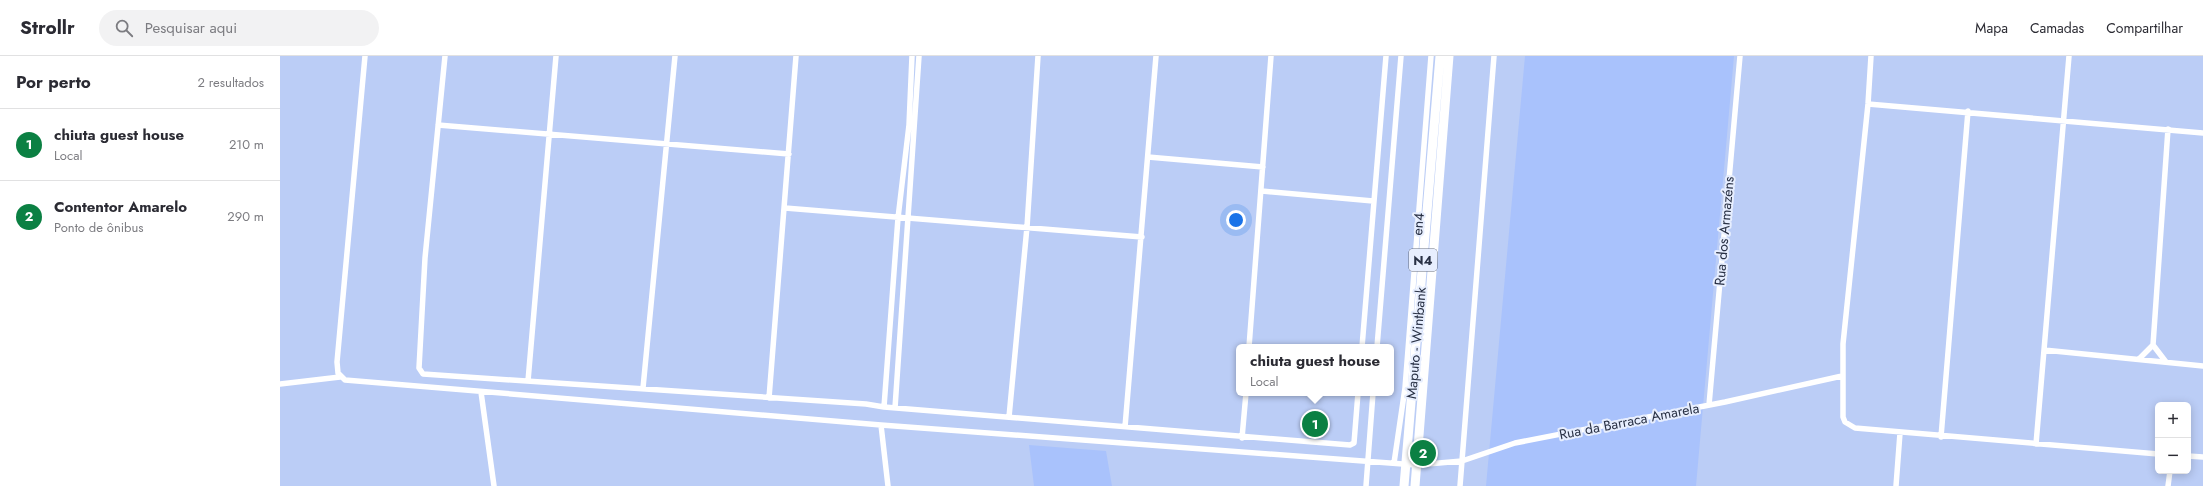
<!DOCTYPE html>
<html lang="pt">
<meta charset="utf-8">
<style>
body{margin:0;font-family:Jost,sans-serif;background:#f2f2f3;color:#2b2b33}
.controls{position:absolute;right:12px;bottom:12px;display:grid;overflow:hidden;border-radius:6px;box-shadow:0 2px 10px #0003}
.controls button{width:36px;height:36px;display:grid;place-items:center;padding:0;border:0;border-bottom:1px solid #e1e1e2;background:#fff;color:#2b2b33;font:20px sans-serif}
.you{position:absolute;left:956px;top:164px;width:14px;height:14px;margin:-10px;border:3px solid #fff;border-radius:50%;background:#1a73e8;box-shadow:0 0 0 6px #1a73e833}
.badge{display:grid;place-items:center;width:26px;height:26px;border-radius:50%;background:#0b8043;color:#fff;font-size:13px;font-weight:700}
.pin{position:absolute;translate:-50% -50%;border:2px solid #fff;box-shadow:0 1px 4px #0006}
.popup{position:absolute;left:956px;top:288px;width:158px;height:52px;box-sizing:border-box;display:grid;place-content:center;border-radius:6px;background:#fff;filter:drop-shadow(0 1px 3px #0005);font-size:13px;white-space:nowrap;color:#7c7c81}
.popup b{font-size:15px;color:#2b2b33}
.popup::after{content:'';position:absolute;left:50%;top:100%;margin-left:-8px;border:8px solid transparent;border-top-color:#fff}
.list{margin:0;padding:0;list-style:none}
h2{display:flex;justify-content:space-between;align-items:center;height:52px;margin:0;padding:0 16px;font-size:17px}
h2 small{font-size:13px;font-weight:400;color:#7c7c81}
.list li{display:grid;grid-template-columns:26px 1fr auto;gap:12px;align-items:center;box-sizing:border-box;height:72px;padding:0 16px;border-top:1px solid #e1e1e2}
.list b{display:block;font-size:15px;white-space:nowrap}
.list p{margin:0;font-size:13px;white-space:nowrap;color:#7c7c81}
.list em{font-size:13px;font-style:normal;color:#7c7c81}
.icon{flex:none;width:22px;height:22px;fill:none;stroke:currentColor;stroke-width:2;stroke-linecap:round;stroke-linejoin:round}
.map{position:relative;flex:none;width:1923px;height:430px;overflow:hidden}
header{display:flex;align-items:center;gap:24px;box-sizing:border-box;height:56px;padding:0 20px;background:#fff;border-bottom:1px solid #e1e1e2}
header strong{font-size:19px}
nav{display:flex;gap:22px;margin-inline-start:auto;font-size:14px}
.search{width:280px;height:36px;background:#f2f2f3;display:flex;align-items:center;gap:10px;box-sizing:border-box;padding:0 14px;border-radius:22px;color:#7c7c81;font-size:15px}
main{display:flex}
aside{flex:1;background:#fff}
.map>svg:first-child{display:block}
.built{fill:#a9c2fc}
.lines{fill:none;stroke-linecap:round;stroke-linejoin:round}
.minor{stroke:#fff;stroke-width:5.5}
.trunk{stroke:#fff;stroke-width:9}
.labels{text-anchor:middle;dominant-baseline:central;stroke-width:4;stroke-linejoin:round;paint-order:stroke}
.shield{fill:#e7eefe;stroke:#626a7c;stroke-width:1}
.shield-label{font-size:13px;font-weight:bold;fill:#293145}
.street-label{font-size:14px;fill:#293145;stroke:#e7eefe}
</style>
<header>
<strong>Strollr</strong>
<div class="search"><svg class="icon" aria-label="search" viewBox="0 0 24 24"><circle cx="10" cy="10" r="6"/><path d="M15 15l6 6"/></svg>Pesquisar aqui</div>
<nav><a>Mapa</a><a>Camadas</a><a>Compartilhar</a></nav>
</header>
<main>
<aside>
<h2>Por perto<small>2 resultados</small></h2>
<ul class="list">
<li><span class="badge">1</span><div><b>chiuta guest house</b><p>Local</p></div><em>210 m</em></li>
<li><span class="badge">2</span><div><b>Contentor Amarelo</b><p>Ponto de ônibus</p></div><em>290 m</em></li>
</ul>
</aside>
<div class="map">
<svg width="1923" height="430" viewBox="0 0 1923 430">
<rect width="100%" height="100%" fill="#bbcdf6"/>
<!-- built -->
<path class="built" d="M1245,0H1454L1416,430H1206Z
M749,389L826,395L832,430H754Z"/>
<g class="lines">
<!-- minor -->
<path class="minor" d="M85,0L57,306L58,317L65,324L601,369L1136,409L1182,405L1235,387L1445,346L1562,320
M165,0L145,202L139,312L143,318L586,348L604,351L1070,389L1074,387L1078,337
M1591,0L1588,48L1563,288V361L1565,366L1575,372L1878,398
M1588,48L1923,77
M158,69L509,98
M868,101L983,111
M982,135L1093,145
M505,152L862,181
M1873,289L1886,306
M969,291L991,0
M1082,291L1106,0
M1097,291L1121,0
M1764,294L1923,310
M1859,303L1873,289L1888,73
M248,325L276,0
M0,328L60,321
M363,332L395,0
M201,336L214,430
M489,342L516,0
M1429,349L1460,0
M604,351L618,162L629,69L632,0
M615,352L639,0
M729,361L747,171L758,0
M601,369L608,430
M845,371L876,0
M1661,381L1688,55
M962,382L966,337
M1756,388L1789,0
M1908,400L1923,401
M1114,407L1125,332L1151,0
M1086,430L1093,337
M1180,430L1214,0
M1616,430L1620,377
M1888,430L1890,415"/>
<!-- trunk -->
<path class="trunk" d="M1124,430L1160,0
M1135,430L1169,0"/>
</g>
<g class="labels">
<!-- shield labels -->
<rect class="shield" x="1129" y="193" width="28" height="22" rx="3"/>
<g class="shield-label">
<text x="1143" y="204">N4</text>
</g>
<!-- street labels -->
<g class="street-label">
<text transform="translate(1138 168) rotate(-85)">en4</text>
<text transform="translate(1444 175) rotate(-85)">Rua dos Armazéns</text>
<text transform="translate(1136 287) rotate(-85)">Maputo - Wintbank</text>
<text transform="translate(1349 365) rotate(-11)">Rua da Barraca Amarela</text>
</g>
</g>
</svg>
<div class="controls">
<button>+</button>
<button>−</button>
</div>
<div class="you"></div>
<div class="pin badge" style="left:1035px;top:368px">1</div>
<div class="popup"><b>chiuta guest house</b>Local</div>
<div class="pin badge" style="left:1143px;top:397px">2</div>
</div>
</main>
